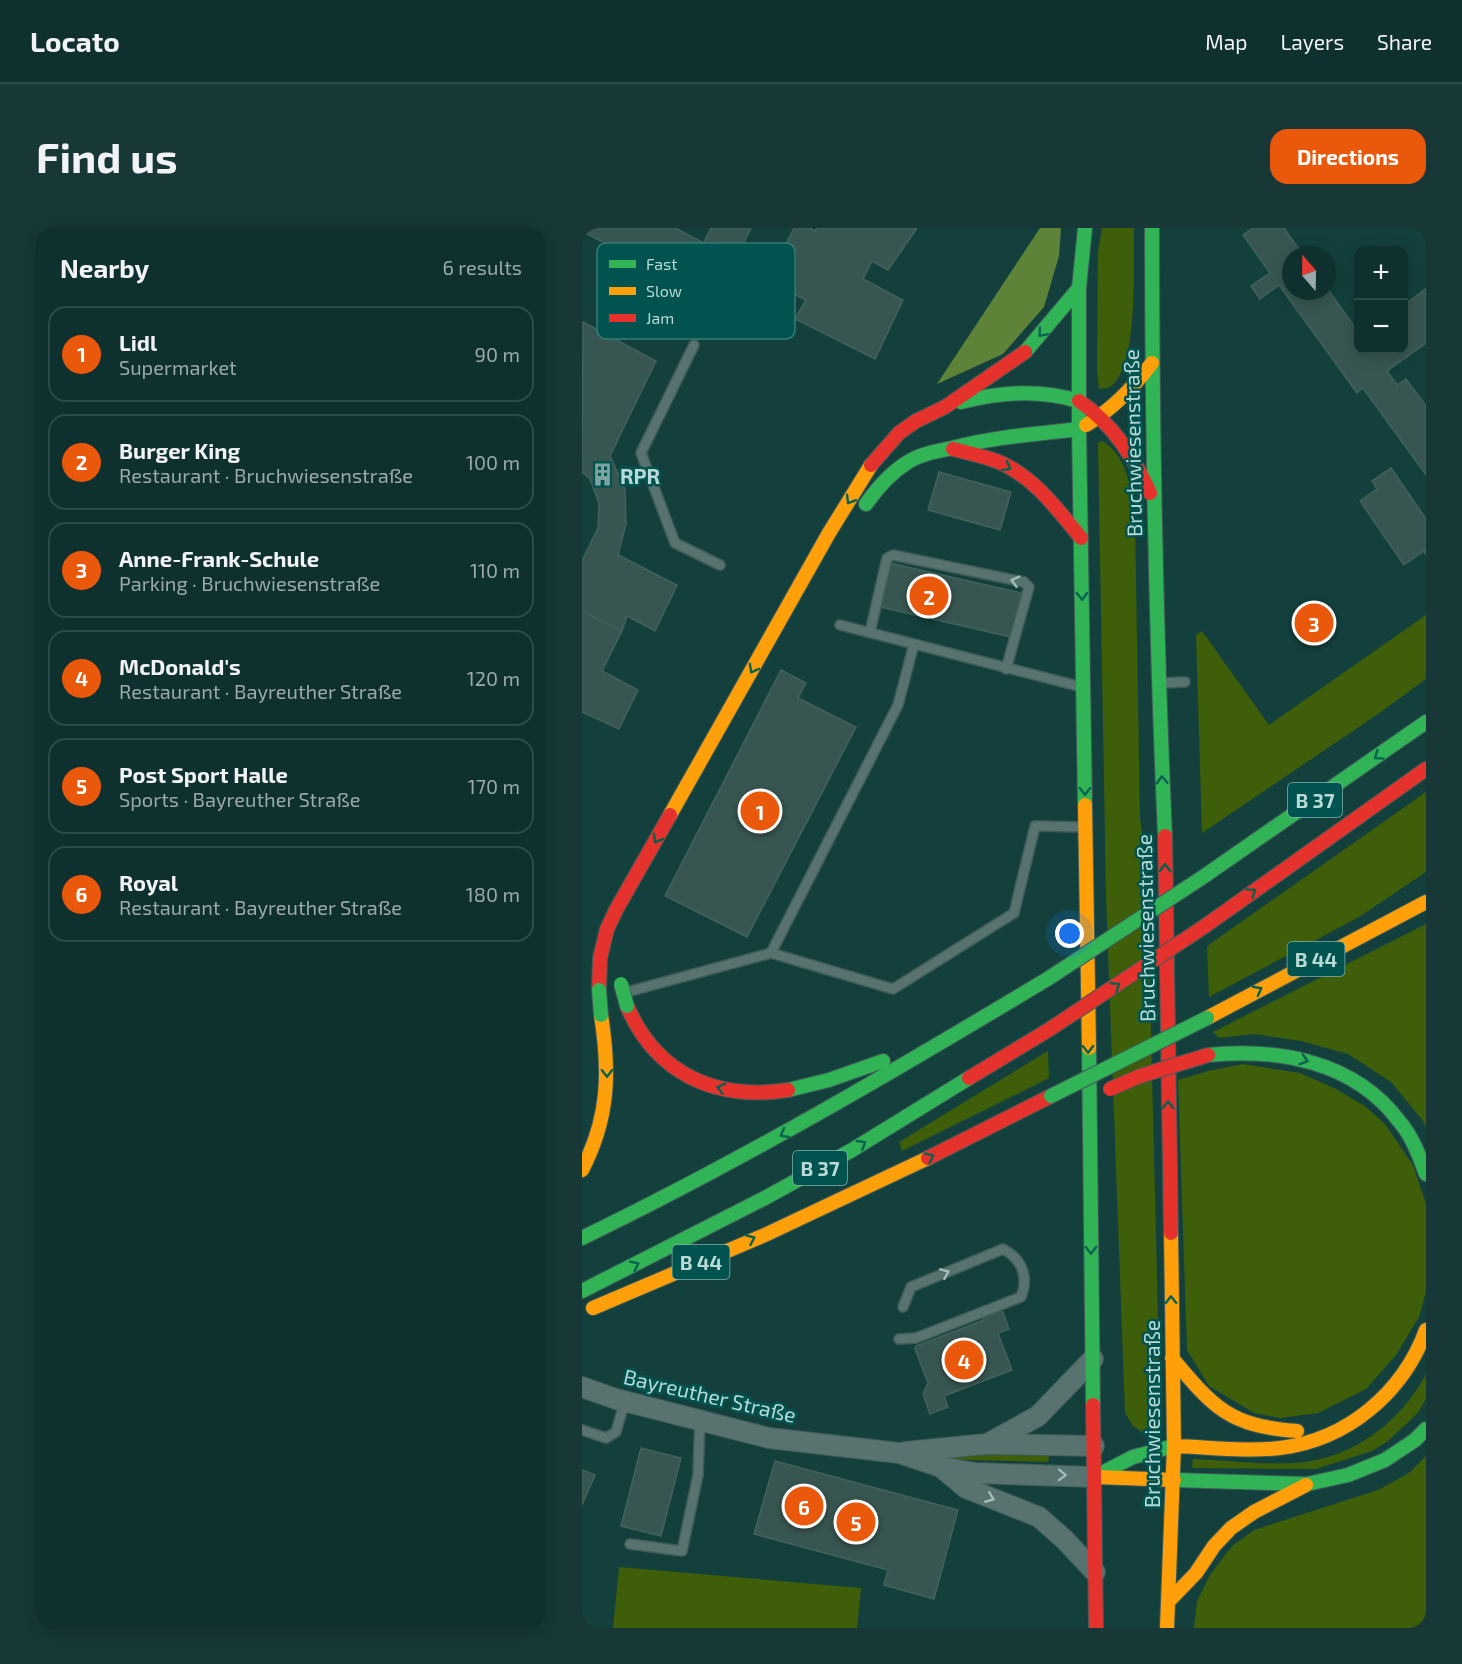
<!DOCTYPE html>
<meta charset="utf-8">
<style>
body{margin:0;font-family:"Exo 2",sans-serif;background:#173836;color:#f1f3f6}
.controls{position:absolute;right:18px;top:18px;display:grid;overflow:hidden;border-radius:12px;box-shadow:0 3px 15px #0003}
.controls button{width:54px;height:54px;display:grid;place-items:center;padding:0;border:0;border-bottom:2px solid #2e4b4a;background:#0e302e;color:#f1f3f6;font:30px sans-serif}
.compass{position:absolute;left:700px;top:18px;width:54px;height:54px;border-radius:50%;background:#0e302e;box-shadow:0 3px 15px #0003;rotate:340deg}
.you{position:absolute;left:488px;top:706px;width:21px;height:21px;margin:-15px;border:4px solid #fff;border-radius:50%;background:#1a73e8;box-shadow:0 0 0 9px #1a73e833}
.badge{display:grid;place-items:center;width:39px;height:39px;border-radius:50%;background:#ea580c;color:#fff;font-size:20px;font-weight:700}
.pin{position:absolute;translate:-50% -50%;border:3px solid #fff;box-shadow:0 2px 6px #0006}
.list{margin:0;padding:0;list-style:none}
h2{display:flex;justify-content:space-between;align-items:center;height:78px;margin:0;padding:0 24px;font-size:26px}
h2 small{font-size:20px;font-weight:400;color:#9ba9aa}
.list li{display:grid;grid-template-columns:39px 1fr auto;gap:18px;align-items:center;box-sizing:border-box;height:96px;margin:0 12px 12px;padding:0 12px;border:2px solid #2e4b4a;border-radius:18px}
.list b{display:block;font-size:22px;white-space:nowrap}
.list p{margin:0;font-size:20px;white-space:nowrap;color:#9ba9aa}
.list em{font-size:20px;font-style:normal;color:#9ba9aa}
.map{position:relative;flex:none;width:844px;height:1400px;overflow:hidden;border-radius:18px}
header{display:flex;align-items:center;gap:36px;box-sizing:border-box;height:84px;padding:0 30px;background:#0e302e;border-bottom:2px solid #2e4b4a}
header strong{font-size:28px}
nav{display:flex;gap:33px;margin-inline-start:auto;font-size:21px}
.intro{display:flex;align-items:center;justify-content:space-between;box-sizing:border-box;height:144px;padding:0 36px}
h1{margin:0;font-size:42px}
.button{padding:15px 27px;border-radius:18px;background:#ea580c;color:#fff;font-size:21px;font-weight:700}
main{display:flex;gap:36px;padding:0 36px}
aside{flex:1;background:#0e302e;border-radius:18px;box-shadow:0 3px 15px #0003}
.map>svg:first-child{display:block}
.green{fill:#3e5e0a}
.forest{fill:#5f8239}
.building{fill:#385651;stroke:#42625c;stroke-width:1.5}
.lines{fill:none;stroke-linecap:round;stroke-linejoin:round}
.lane-casing{stroke:#3e5b58;stroke-width:12}
.street-casing{stroke:#3e5b58;stroke-width:22}
.fast-casing{stroke:#3e5b58;stroke-width:16}
.slow-casing{stroke:#3e5b58;stroke-width:16}
.jam-casing{stroke:#3e5b58;stroke-width:16}
.lane{stroke:#57726f;stroke-width:9}
.street{stroke:#57726f;stroke-width:20}
.fast{stroke:#30b455;stroke-width:14}
.slow{stroke:#ff9f0a;stroke-width:14}
.jam{stroke:#e5322d;stroke-width:14}
.fast-bridge-casing{stroke:#3e5b58;stroke-width:16;stroke-linecap:butt}
.jam-bridge-casing{stroke:#3e5b58;stroke-width:16;stroke-linecap:butt}
.fast-bridge{stroke:#30b455;stroke-width:14}
.jam-bridge{stroke:#e5322d;stroke-width:14}
.oneway{stroke:#07624f}
.oneway2{stroke:#a0bfbc}
.labels{text-anchor:middle;dominant-baseline:central;stroke-width:5;stroke-linejoin:round;paint-order:stroke}
.shield{fill:#00534e;stroke:#81b1ac;stroke-width:1.5}
.shield-label{font-size:20px;font-weight:bold;fill:#b8d9d5}
.street-label{font-size:21px;fill:#b8d9d5;stroke:#00534e}
.poi-label{font-size:21px;font-weight:bold;fill:#b8d9d5;stroke:#00534e;text-anchor:start}
.key{fill:#00534e;stroke:#377b76;stroke-width:1.5}
.key-label{font-size:16px;fill:#b8d9d5}
</style>
<header>
<strong>Locato</strong>
<nav><a>Map</a><a>Layers</a><a>Share</a></nav>
</header>
<div class="intro"><h1>Find us</h1><a class="button">Directions</a></div>
<main>
<aside>
<h2>Nearby<small>6 results</small></h2>
<ul class="list">
<li><span class="badge">1</span><div><b>Lidl</b><p>Supermarket</p></div><em>90 m</em></li>
<li><span class="badge">2</span><div><b>Burger King</b><p>Restaurant · Bruchwiesenstraße</p></div><em>100 m</em></li>
<li><span class="badge">3</span><div><b>Anne-Frank-Schule</b><p>Parking · Bruchwiesenstraße</p></div><em>110 m</em></li>
<li><span class="badge">4</span><div><b>McDonald's</b><p>Restaurant · Bayreuther Straße</p></div><em>120 m</em></li>
<li><span class="badge">5</span><div><b>Post Sport Halle</b><p>Sports · Bayreuther Straße</p></div><em>170 m</em></li>
<li><span class="badge">6</span><div><b>Royal</b><p>Restaurant · Bayreuther Straße</p></div><em>180 m</em></li>
</ul>
</aside>
<div class="map">
<svg width="844" height="1400" viewBox="0 0 844 1400">
<rect width="100%" height="100%" fill="#13403d"/>
<!-- green -->
<path class="green" d="M520,0H552C551,31 558,145 526,160C523,161 520,160 517,161L515,143L516,24Z
M520,213C547,229 550,265 553,293L558,590L565,641L578,1172L570,1196L560,1204L551,1198L543,1185L524,668L516,215Z
M844,387V451L799,484L620,605L614,407L620,403L687,497Z
M844,564V644L777,689L627,769L625,718Z
M844,696V899L841,893L809,854L766,826L719,813L672,806L637,810L631,804Z
M466,823L467,850L320,923L317,914Z
M661,836L718,845L754,861L784,879L803,896L831,937L844,976V1064L837,1089L814,1127L784,1161L736,1185L698,1190L672,1185L627,1158L605,1122L596,852L626,843Z
M844,1146V1171L836,1185L806,1213L790,1223L734,1241L610,1240L611,1231C643,1232 680,1237 712,1235C769,1232 818,1195 844,1146Z
M358,1224L467,1228L466,1234L357,1231Z
M844,1228V1400H612L615,1373L628,1347L650,1318L672,1302L796,1262L827,1245Z
M37,1339L279,1360L275,1400H31Z"/>
<!-- forest -->
<path class="forest" d="M458,0H479L477,28L462,79L421,126L355,156Z"/>
<!-- building -->
<path class="building" d="M5,0H93L122,15L101,55L3,5Z
M129,0H169L145,50L112,34Z
M212,0H228L233,3L235,0H335L306,42L290,33L281,51L321,72L293,131L213,91L224,72L185,53Z
M671,0H702L721,27H709V63H745V60L776,104V122H822V77L844,61V115L805,143L815,157L824,151L844,178V247L781,160L775,165L697,57L678,71L669,58L688,45L661,7Z
M1,94L74,133L28,228L43,261L44,296L36,327L95,357L73,403L45,388L40,403L0,383V333L16,300L17,275L8,251L0,244Z
M809,240L844,291V327L842,323L822,337L778,273L795,261L790,253Z
M357,244L429,264L418,302L346,282Z
M308,335L439,365L429,409L298,379Z
M0,383L40,403L20,443L56,462L37,501L0,484Z
M199,442L224,455L216,470L274,499L165,709L83,668Z
M420,1082L427,1101L416,1105L430,1142L362,1168L366,1179L348,1186L341,1166L346,1155L333,1121L334,1118L402,1092L401,1090Z
M59,1220L99,1230L79,1308L39,1298Z
M193,1233L376,1282L352,1371L302,1357L306,1342L172,1306Z
M0,1242L13,1247L0,1277Z"/>
<g class="lines">
<defs>
<path id="lane" d="M112,117L59,225L93,315L138,337
M258,397L500,459
M288,404L305,330L311,327L442,354L447,359L424,441
M579,455L603,454
M189,725L316,477L332,416
M45,764L189,725L311,761L432,685L453,598L501,599
M317,1111L334,1110L439,1069C447,1049 440,1031 421,1021L329,1059L321,1079
M0,1202L24,1210L34,1204L43,1172
M48,1316L100,1323L116,1247L118,1191"/>
<path id="street" d="M0,1159L34,1171L187,1210L317,1225L359,1239L393,1245L512,1249
M407,1215L456,1188L511,1131
M323,1224L404,1216L512,1218
M359,1239L384,1260L457,1289L483,1312L513,1344"/>
<path id="fast" d="M503,0L497,60V201L503,577
M570,0C570,203 574,405 583,608
M443,124L497,60
M379,174C419,164 457,161 497,173
M284,276C296,259 308,245 326,234C339,226 355,223 370,220C412,209 454,206 497,201
M621,649L844,494
M507,820L511,1177
M626,827C696,820 772,833 817,893C830,908 837,927 844,946
M206,862L247,852L301,833
M0,1010C161,932 314,842 467,750
M0,1063L181,971L270,922L387,850
M512,1249L551,1229L592,1218
M592,1252L725,1256L766,1247L803,1232L833,1212L844,1201"/>
<path id="slow" d="M504,197C531,181 551,160 570,135
M503,577L507,820
M88,587L247,305L289,237
M625,790L844,674
M0,942C27,890 28,844 19,787
M11,1080L185,1006L346,930
M590,1130C632,1180 647,1198 715,1203
M592,1218C627,1219 663,1224 698,1220C765,1212 821,1165 844,1102
M515,1249L592,1252
M586,1374L614,1345L632,1318L649,1300L672,1284L724,1257
M585,1400L592,1218L589,1005"/>
<path id="jam" d="M497,173C531,196 551,228 568,265
M371,221C386,225 402,228 417,234C452,249 475,281 499,310
M289,237L317,205L334,193L363,179L443,124
M583,608L589,1005
M623,698L844,541
M17,762L18,730L25,701L34,682L88,587
M45,778C74,846 134,873 206,862
M387,850L468,801
M346,930L469,868
M511,1177L514,1400"/>
</defs>
<!-- lane casing -->
<use href="#lane" class="lane-casing"/>
<!-- street casing -->
<use href="#street" class="street-casing"/>
<!-- fast casing -->
<use href="#fast" class="fast-casing"/>
<!-- slow casing -->
<use href="#slow" class="slow-casing"/>
<!-- jam casing -->
<use href="#jam" class="jam-casing"/>
<!-- lane -->
<use href="#lane" class="lane"/>
<!-- street -->
<use href="#street" class="street"/>
<!-- fast -->
<use href="#fast" class="fast"/>
<!-- slow -->
<use href="#slow" class="slow"/>
<!-- jam -->
<use href="#jam" class="jam"/>
<defs>
<path id="fast-bridge" d="M467,750L621,649
M39,756L45,778
M17,762L19,787
M469,868L625,790"/>
<path id="jam-bridge" d="M468,801L623,698
M528,861L558,848L626,827"/>
</defs>
<!-- fast-bridge casing -->
<use href="#fast-bridge" class="fast-bridge-casing"/>
<!-- jam-bridge casing -->
<use href="#jam-bridge" class="jam-bridge-casing"/>
<!-- fast-bridge -->
<use href="#fast-bridge" class="fast-bridge"/>
<!-- jam-bridge -->
<use href="#jam-bridge" class="jam-bridge"/>
</g>
<!-- one-way arrows -->
<defs><path id="oneway-chevron" d="M-2-3.5L2.5 0L-2 3.5" fill="none" stroke-width="1.6" stroke-linecap="round" stroke-linejoin="round" transform="scale(1.5)"/></defs>
<g class="oneway">
<use href="#oneway-chevron" transform="translate(460 105) rotate(130)"/>
<use href="#oneway-chevron" transform="translate(425 239) rotate(28)"/>
<use href="#oneway-chevron" transform="translate(268 272) rotate(121)"/>
<use href="#oneway-chevron" transform="translate(500 368) rotate(89)"/>
<use href="#oneway-chevron" transform="translate(171 441) rotate(119)"/>
<use href="#oneway-chevron" transform="translate(796 528) rotate(145)"/>
<use href="#oneway-chevron" transform="translate(580 552) rotate(-92)"/>
<use href="#oneway-chevron" transform="translate(503 563) rotate(89)"/>
<use href="#oneway-chevron" transform="translate(75 611) rotate(119)"/>
<use href="#oneway-chevron" transform="translate(583 640) rotate(-91)"/>
<use href="#oneway-chevron" transform="translate(670 664) rotate(-35)"/>
<use href="#oneway-chevron" transform="translate(534 758) rotate(-33)"/>
<use href="#oneway-chevron" transform="translate(676 762) rotate(-28)"/>
<use href="#oneway-chevron" transform="translate(506 821) rotate(89)"/>
<use href="#oneway-chevron" transform="translate(722 832) rotate(16)"/>
<use href="#oneway-chevron" transform="translate(25 845) rotate(89)"/>
<use href="#oneway-chevron" transform="translate(139 860) rotate(-165)"/>
<use href="#oneway-chevron" transform="translate(586 877) rotate(-91)"/>
<use href="#oneway-chevron" transform="translate(202 906) rotate(150)"/>
<use href="#oneway-chevron" transform="translate(280 916) rotate(-31)"/>
<use href="#oneway-chevron" transform="translate(348 929) rotate(-25)"/>
<use href="#oneway-chevron" transform="translate(169 1011) rotate(-24)"/>
<use href="#oneway-chevron" transform="translate(509 1022) rotate(89)"/>
<use href="#oneway-chevron" transform="translate(53 1037) rotate(-26)"/>
<use href="#oneway-chevron" transform="translate(589 1072) rotate(-91)"/>
</g>
<g class="oneway2">
<use href="#oneway-chevron" transform="translate(433 353) rotate(-165)"/>
<use href="#oneway-chevron" transform="translate(363 1045) rotate(-23)"/>
<use href="#oneway-chevron" transform="translate(480 1247) rotate(2)"/>
<use href="#oneway-chevron" transform="translate(408 1270) rotate(22)"/>
</g>
<!-- icons -->
<defs>
<symbol id="building-bare" viewBox="-9 -9 18 18"><path d="M-4-6H4V6H1V3H-1V6H-4ZM-2.5-4.3h1.7v1.8h-1.7ZM.8-4.3h1.7v1.8H.8ZM-2.5-1h1.7V.8h-1.7ZM.8-1h1.7V.8H.8Z" fill="#7ea3a0" stroke="#00534e" stroke-width="2.5" paint-order="stroke"/></symbol>
</defs>
<g fill-rule="evenodd">
<use href="#building-bare" x="4" y="230" width="33" height="33"/>
</g>
<g class="labels">
<!-- shield labels -->
<g class="shield">
<rect x="706" y="555" width="54" height="34" rx="4.5"/>
<rect x="705.5" y="714" width="57" height="34" rx="4.5"/>
<rect x="211" y="923" width="54" height="34" rx="4.5"/>
<rect x="90.5" y="1017" width="57" height="34" rx="4.5"/>
</g>
<g class="shield-label">
<text x="733" y="572">B 37</text>
<text x="734" y="731">B 44</text>
<text x="238" y="940">B 37</text>
<text x="119" y="1034">B 44</text>
</g>
<!-- street labels -->
<g class="street-label">
<text transform="translate(550 215) rotate(-91)">Bruchwiesenstraße</text>
<text transform="translate(563 700) rotate(-91)">Bruchwiesenstraße</text>
<text transform="translate(128 1167) rotate(13)">Bayreuther Straße</text>
<text transform="translate(569 1186) rotate(-90)">Bruchwiesenstraße</text>
</g>
<!-- poi labels -->
<g class="poi-label">
<text x="38" y="247">RPR</text>
</g>
</g>
<!-- legend -->
<rect x="15" y="15" width="198" height="96" rx="9" class="key"/>
<rect x="27" y="32" width="27" height="8" fill="#30b455"/>
<rect x="27" y="59" width="27" height="8" fill="#ff9f0a"/>
<rect x="27" y="86" width="27" height="8" fill="#e5322d"/>
<g class="key-label">
<text x="64" y="42">Fast</text>
<text x="64" y="69">Slow</text>
<text x="64" y="96">Jam</text>
</g>
</svg>
<div class="controls">
<button>+</button>
<button>−</button>
</div>
<svg class="compass" viewBox="-18 -18 36 36"><path d="M0-13l5 13h-10z" fill="#e53935"/><path d="M0 13l5-13h-10z" fill="#9ba9aa"/></svg>
<div class="you"></div>
<div class="pin badge" style="left:178px;top:583px">1</div>
<div class="pin badge" style="left:347px;top:368px">2</div>
<div class="pin badge" style="left:732px;top:395px">3</div>
<div class="pin badge" style="left:382px;top:1132px">4</div>
<div class="pin badge" style="left:274px;top:1294px">5</div>
<div class="pin badge" style="left:222px;top:1278px">6</div>
</div>
</main>
